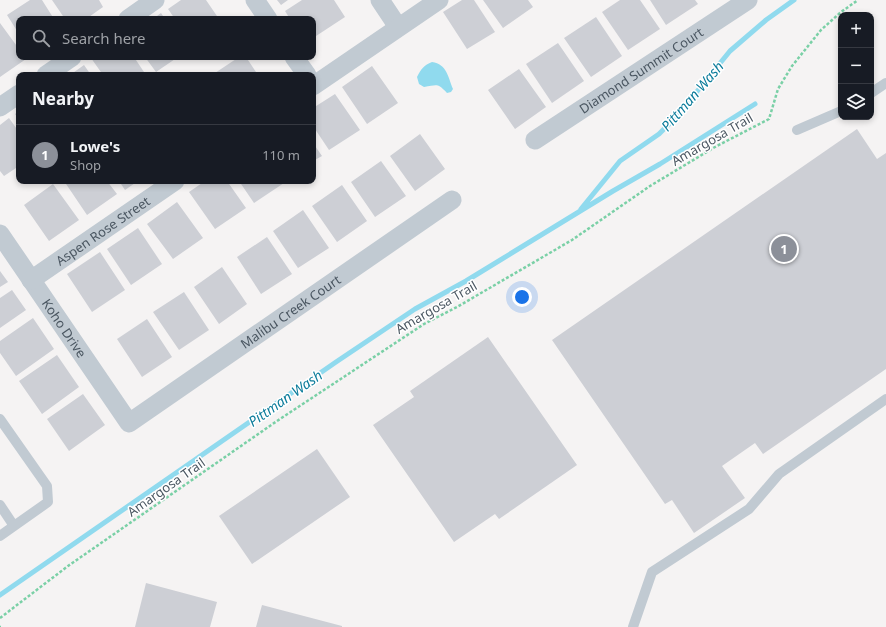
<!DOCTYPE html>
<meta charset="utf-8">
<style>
body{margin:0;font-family:"Noto Sans",sans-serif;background:#20242c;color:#f1f3f6}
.controls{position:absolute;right:12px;top:12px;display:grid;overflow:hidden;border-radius:8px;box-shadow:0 2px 6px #0003}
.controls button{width:36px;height:36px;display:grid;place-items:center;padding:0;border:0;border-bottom:1px solid #363941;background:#171b24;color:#f1f3f6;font:20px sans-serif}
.you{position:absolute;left:522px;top:297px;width:14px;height:14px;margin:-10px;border:3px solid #fff;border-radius:50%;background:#1a73e8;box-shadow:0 0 0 6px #1a73e833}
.badge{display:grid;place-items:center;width:26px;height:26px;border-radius:50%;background:#8c9099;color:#fff;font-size:13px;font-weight:700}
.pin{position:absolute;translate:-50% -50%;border:2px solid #fff;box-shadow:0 1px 4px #0006}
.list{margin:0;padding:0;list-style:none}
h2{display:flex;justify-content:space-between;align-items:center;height:52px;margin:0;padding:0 16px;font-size:17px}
h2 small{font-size:13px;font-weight:400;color:#9ea1a6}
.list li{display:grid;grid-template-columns:26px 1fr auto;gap:12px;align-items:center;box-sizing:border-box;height:60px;padding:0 16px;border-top:1px solid #363941}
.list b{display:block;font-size:15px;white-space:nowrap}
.list p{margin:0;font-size:13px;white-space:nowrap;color:#9ea1a6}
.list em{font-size:13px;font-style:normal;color:#9ea1a6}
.icon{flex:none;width:22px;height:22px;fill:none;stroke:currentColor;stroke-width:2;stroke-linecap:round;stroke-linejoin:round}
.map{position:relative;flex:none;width:886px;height:627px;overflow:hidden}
.search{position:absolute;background:#171b24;box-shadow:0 2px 6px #0003;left:16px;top:16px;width:300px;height:44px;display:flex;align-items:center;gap:10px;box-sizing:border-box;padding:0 14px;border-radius:8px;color:#9ea1a6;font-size:15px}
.panel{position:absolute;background:#171b24;box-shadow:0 2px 6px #0003;left:16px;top:72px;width:300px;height:112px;border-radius:8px}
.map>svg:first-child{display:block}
.water{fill:#90daee}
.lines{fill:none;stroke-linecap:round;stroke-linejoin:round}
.stream{stroke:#90daee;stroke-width:5}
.building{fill:#cdcfd5}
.path{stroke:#7ad0a6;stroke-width:2.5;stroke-dasharray:3 2;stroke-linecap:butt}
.service{stroke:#c1cad2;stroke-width:10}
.minor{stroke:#c1cad2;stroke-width:19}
.labels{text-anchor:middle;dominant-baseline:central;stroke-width:3;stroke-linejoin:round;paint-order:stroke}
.street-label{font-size:13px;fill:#4a5661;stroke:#fff}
.water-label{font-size:14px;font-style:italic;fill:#0c7c9b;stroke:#fff}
</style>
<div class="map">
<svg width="886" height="627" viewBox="0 0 886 627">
<rect width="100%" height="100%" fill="#f5f3f3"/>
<!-- water -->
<path class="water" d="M432,62C447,64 448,77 453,89L451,92L447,93C437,83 438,85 424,87L419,84L417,77C421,69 424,65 432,62Z"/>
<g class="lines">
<!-- stream -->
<path class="stream" d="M581,209L620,161L659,134L677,116L730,51L766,20L794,0
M0,595L336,362L415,309L466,281L613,191L660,164L755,104"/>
</g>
<!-- building -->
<path class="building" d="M30,0H42L54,19H19V34L7,15Z
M52,0H99L103,7L86,19H65Z
M181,0H206L219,19H175L168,9Z
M277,0H288L281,5Z
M302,0H334L345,17L313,38V19H290L285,11Z
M462,0H474L495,32L467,49L443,12Z
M483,0H528L533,7L503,28Z
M620,0H640L660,29L628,50L602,12Z
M650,0H695L698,4L666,25Z
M161,13L165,19H153Z
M596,17L622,56L591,77L564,38Z
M0,23L19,49V57H25L26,59L0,77Z
M558,43L584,81L552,103L526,64Z
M93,57H134L146,75H103L91,58Z
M145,57H178L156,72Z
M239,57H246L258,75H212Z
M84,65L91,75H70Z
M372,66L398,103L367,124L342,87Z
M519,69L546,107L515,129L488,90Z
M335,94L360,130L329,150L313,126V108Z
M19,111V120L15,114Z
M9,118L19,132V166L4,176L0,171V125Z
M857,129L877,159L886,153V369L763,454L755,443L722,466L745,498L694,533L672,500L665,504L552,340Z
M420,134L445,169L415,191L390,156Z
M313,143L322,156L313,161Z
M381,161L406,196L375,217L351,182Z
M64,181H107L117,194L87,215Z
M119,181H138L125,190Z
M205,181H227L246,208L215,229L189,192Z
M239,181H282L284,183L254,203Z
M53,184L79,220L49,241L24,205Z
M342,185L367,221L337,242L312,206Z
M177,202L203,238L173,259L147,224Z
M303,210L329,248L298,268L273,231Z
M138,228L162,264L131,285L107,249Z
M267,237L292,274L261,294L237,257Z
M100,252L125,290L92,312L67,274Z
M222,267L247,304L219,324L194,287Z
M0,271L8,282L0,287Z
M12,290L26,310L0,328V298Z
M184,292L209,330L179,350L153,312Z
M33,318L54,349L16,376L0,353V341Z
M147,319L172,357L142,377L117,339Z
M488,337L577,465L499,519L495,514L454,542L373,425L414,397L410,391Z
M57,355L79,387L42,414L19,381Z
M83,394L105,425L69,451L47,419Z
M317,449L350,497L252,564L219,516Z
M146,583L217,602L210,627H135Z
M262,605L342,626V627H256Z"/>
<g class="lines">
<!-- path -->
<path class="path" d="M0,618L68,566L277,421L424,324L457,307L572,240L650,186L715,147L769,119L778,89L792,66L821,30L841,12L858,0
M0,627H1"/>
<!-- service -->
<path class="service" d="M871,93L886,83
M797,130L841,111
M0,419L47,486L48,502L0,536
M0,505L14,526
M633,627L652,572L749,509L779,474L886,399"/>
<!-- minor -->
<g class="minor">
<path d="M255,0L268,19"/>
<path d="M380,0L398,27"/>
<path d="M128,19L155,0"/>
<path d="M294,57L307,75"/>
<path d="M46,75L72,57"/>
<path d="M313,86L439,0"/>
<path d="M0,107L19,94"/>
<path id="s1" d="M535,140L748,0"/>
<path id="s2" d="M0,234L129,423L452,200"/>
<path id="s3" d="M31,280L175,181"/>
</g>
</g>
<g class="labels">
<!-- street labels -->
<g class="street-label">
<text stroke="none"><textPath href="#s1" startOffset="127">Diamond Summit Court</textPath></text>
<text transform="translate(712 139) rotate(-30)">Amargosa Trail</text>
<text stroke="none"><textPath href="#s3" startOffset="87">Aspen Rose Street</textPath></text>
<text transform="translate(436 307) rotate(-30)">Amargosa Trail</text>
<text stroke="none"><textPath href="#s2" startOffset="425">Malibu Creek Court</textPath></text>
<text stroke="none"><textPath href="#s2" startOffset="114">Koho Drive</textPath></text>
<text transform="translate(166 487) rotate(-35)">Amargosa Trail</text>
</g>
<!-- water labels -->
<g class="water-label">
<text transform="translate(692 96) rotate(-49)">Pittman Wash</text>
<text transform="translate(285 398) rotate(-35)">Pittman Wash</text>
</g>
</g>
</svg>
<div class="controls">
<button>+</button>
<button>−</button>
<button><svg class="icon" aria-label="layers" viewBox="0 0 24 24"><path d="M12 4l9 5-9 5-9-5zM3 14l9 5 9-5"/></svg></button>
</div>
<div class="you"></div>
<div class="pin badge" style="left:784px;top:249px">1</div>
<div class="search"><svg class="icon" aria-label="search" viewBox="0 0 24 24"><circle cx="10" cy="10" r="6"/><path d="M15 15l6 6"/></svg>Search here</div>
<section class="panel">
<h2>Nearby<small></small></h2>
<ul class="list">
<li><span class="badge">1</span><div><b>Lowe's</b><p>Shop</p></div><em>110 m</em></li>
</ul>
</section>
</div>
